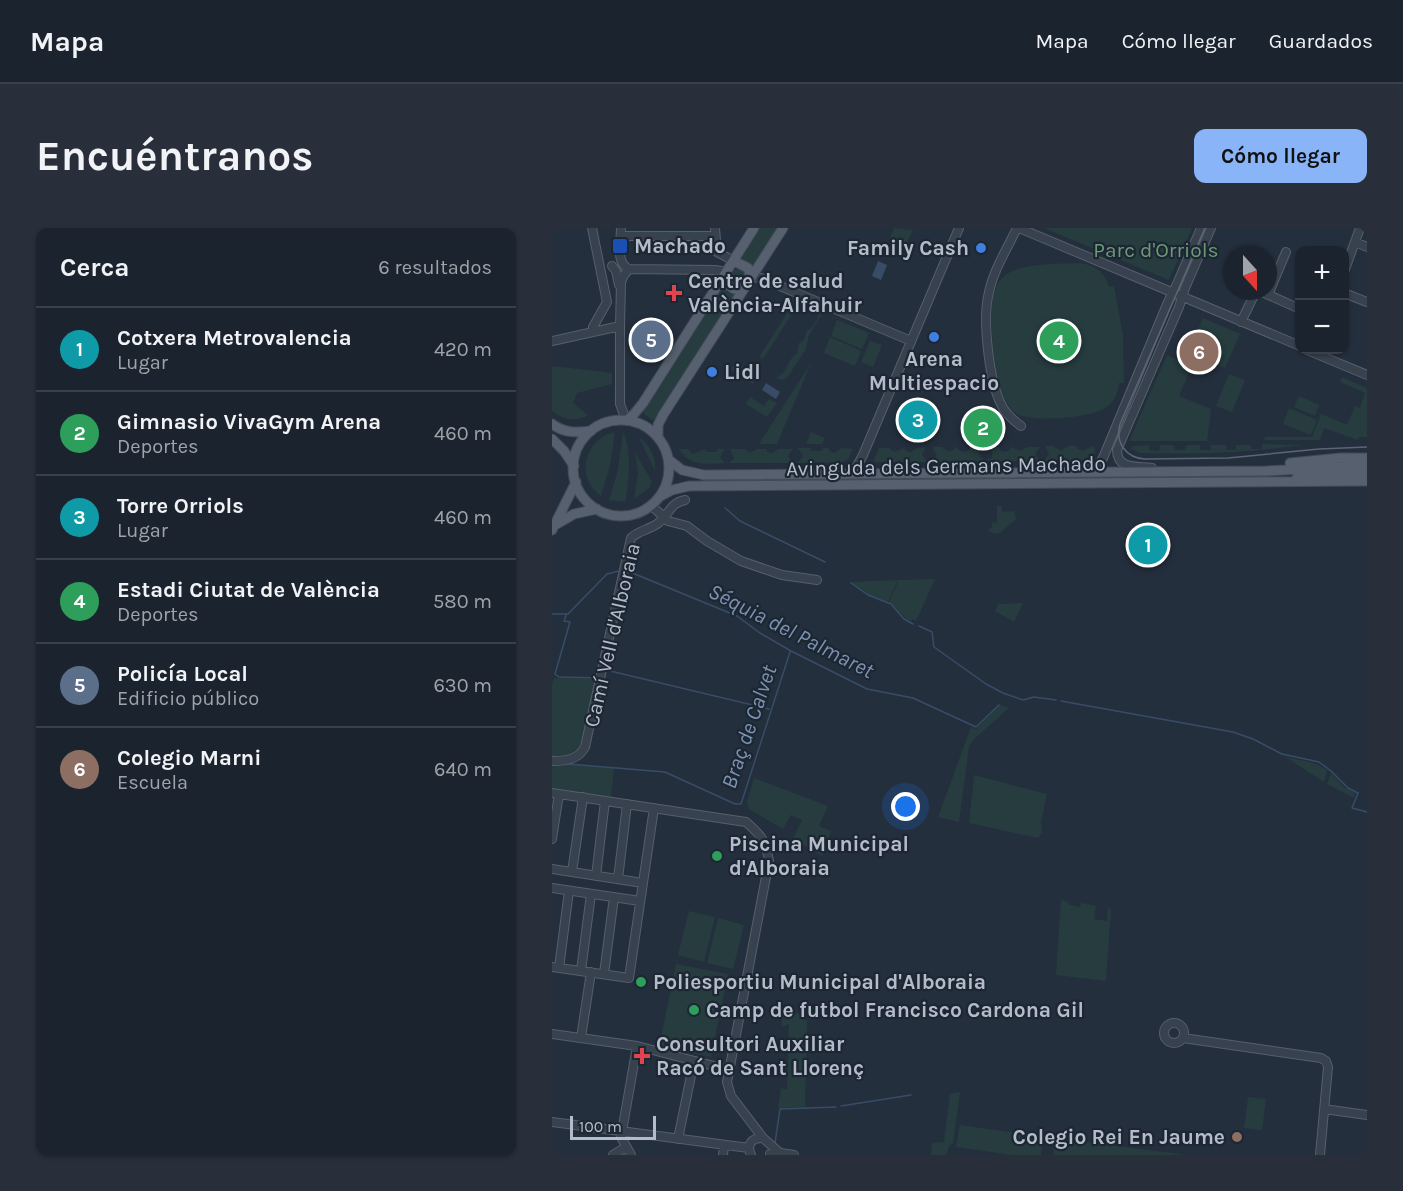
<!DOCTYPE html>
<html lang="es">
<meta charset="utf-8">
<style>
body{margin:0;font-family:Karla,sans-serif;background:#282f3a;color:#f1f3f6}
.controls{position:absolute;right:18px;top:18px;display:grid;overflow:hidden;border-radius:12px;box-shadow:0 2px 4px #0004}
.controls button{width:54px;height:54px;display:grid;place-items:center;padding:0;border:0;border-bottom:2px solid #39404a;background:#1b232e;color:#f1f3f6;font:30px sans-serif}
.compass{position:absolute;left:671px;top:18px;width:54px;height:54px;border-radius:50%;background:#1b232e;box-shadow:0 2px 4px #0004;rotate:159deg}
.scale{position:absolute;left:18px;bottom:15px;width:86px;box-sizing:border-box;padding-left:6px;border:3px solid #b4bcc9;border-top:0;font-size:16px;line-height:21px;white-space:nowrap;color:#b4bcc9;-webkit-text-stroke:4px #1d2633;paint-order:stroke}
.you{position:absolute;left:354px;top:579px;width:21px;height:21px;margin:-15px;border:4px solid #fff;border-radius:50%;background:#1a73e8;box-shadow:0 0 0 9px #1a73e833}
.badge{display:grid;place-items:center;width:39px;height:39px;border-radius:50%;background:#8ab4f8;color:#fff;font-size:20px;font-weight:700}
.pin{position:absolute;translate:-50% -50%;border:3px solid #fff;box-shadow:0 2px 6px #0006}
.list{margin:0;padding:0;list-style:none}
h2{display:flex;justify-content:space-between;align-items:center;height:78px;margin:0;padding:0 24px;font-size:26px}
h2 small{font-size:20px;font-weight:400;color:#a0a4aa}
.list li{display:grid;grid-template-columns:39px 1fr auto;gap:18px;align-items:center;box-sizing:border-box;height:84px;padding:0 24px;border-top:2px solid #39404a}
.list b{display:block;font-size:22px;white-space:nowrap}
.list p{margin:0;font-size:20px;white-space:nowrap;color:#a0a4aa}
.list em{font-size:20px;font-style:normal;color:#a0a4aa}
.map{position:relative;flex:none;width:815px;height:927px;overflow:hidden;border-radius:12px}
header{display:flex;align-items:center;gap:36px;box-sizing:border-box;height:84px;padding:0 30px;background:#1b232e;border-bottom:2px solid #39404a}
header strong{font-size:28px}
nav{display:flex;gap:33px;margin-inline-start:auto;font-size:21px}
.intro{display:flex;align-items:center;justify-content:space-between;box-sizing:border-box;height:144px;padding:0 36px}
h1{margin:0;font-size:42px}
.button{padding:15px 27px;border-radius:12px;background:#8ab4f8;color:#111;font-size:21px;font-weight:700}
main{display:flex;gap:36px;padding:0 36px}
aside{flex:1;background:#1b232e;border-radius:12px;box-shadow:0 2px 4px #0004}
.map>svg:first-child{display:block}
.green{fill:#263c3f}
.water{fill:#394c67}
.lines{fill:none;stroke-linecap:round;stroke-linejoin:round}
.stream{stroke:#394c67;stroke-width:1.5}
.minor-casing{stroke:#565f6c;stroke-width:10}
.major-casing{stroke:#414a57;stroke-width:11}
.minor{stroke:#38414e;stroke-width:8}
.major{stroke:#56606e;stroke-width:9}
.tram{stroke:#5a6575;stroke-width:1.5}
.transit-dot{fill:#1a4fb4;stroke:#1d2633;stroke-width:2}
.shop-dot{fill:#3f7fe0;stroke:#1d2633;stroke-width:2}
.health-dot{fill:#e0444e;stroke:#1d2633;stroke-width:2}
.leisure-dot{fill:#2e9e5b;stroke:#1d2633;stroke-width:2}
.education-dot{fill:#8d6e63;stroke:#1d2633;stroke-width:2}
.labels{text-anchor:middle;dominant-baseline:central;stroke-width:4.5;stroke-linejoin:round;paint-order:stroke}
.poi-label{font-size:21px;font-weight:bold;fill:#b4bcc9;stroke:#1d2633;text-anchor:start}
.park-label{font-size:21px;fill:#6b9a76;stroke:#1d2633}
.street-label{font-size:21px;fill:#b4bcc9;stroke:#1d2633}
.water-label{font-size:22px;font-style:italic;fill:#7c92b1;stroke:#1d2633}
</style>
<header>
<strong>Mapa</strong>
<nav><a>Mapa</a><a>Cómo llegar</a><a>Guardados</a></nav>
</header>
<div class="intro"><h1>Encuéntranos</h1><a class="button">Cómo llegar</a></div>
<main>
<aside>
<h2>Cerca<small>6 resultados</small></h2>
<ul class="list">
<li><span class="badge" style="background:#0f9aa8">1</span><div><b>Cotxera Metrovalencia</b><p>Lugar</p></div><em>420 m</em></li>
<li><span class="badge" style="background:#2e9e5b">2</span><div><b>Gimnasio VivaGym Arena</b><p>Deportes</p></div><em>460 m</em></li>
<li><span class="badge" style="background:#0f9aa8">3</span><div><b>Torre Orriols</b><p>Lugar</p></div><em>460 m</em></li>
<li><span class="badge" style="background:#2e9e5b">4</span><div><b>Estadi Ciutat de València</b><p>Deportes</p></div><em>580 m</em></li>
<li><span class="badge" style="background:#5c6f8a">5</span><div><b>Policía Local</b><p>Edificio público</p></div><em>630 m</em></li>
<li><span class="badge" style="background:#8d6e63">6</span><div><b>Colegio Marni</b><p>Escuela</p></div><em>640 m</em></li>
</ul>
</aside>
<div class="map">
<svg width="815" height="927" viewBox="0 0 815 927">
<rect width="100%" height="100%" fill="#242f3e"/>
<!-- green -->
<path class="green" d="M206,0H227L201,38L189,30Z
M342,0L361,2L354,17L338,10Z
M492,0H640L617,52Z
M528,35C543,37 553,44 557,59L562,58L571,107L572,155H567C566,164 563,173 555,179C539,190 477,196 462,184C441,167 436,89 442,64C444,58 447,53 452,48C467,35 507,36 528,35Z
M179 48a7 7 0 1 1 14 0a7 7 0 1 1-14 0Z
M171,58L176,64L183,67L104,191L100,192L90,184Z
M238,81L242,83L211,131L207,129Z
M263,81L271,84L257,107L254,121L235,150L229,152L220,147L225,149L232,144L239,131L245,125L247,115C254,113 253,106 256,101L258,102L265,92L267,84Z
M651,90L688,106L673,140L636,124Z
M285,92L317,105L310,121L279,108Z
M278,109L309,123L303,138L272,125Z
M318,113L330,117L321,139L309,134Z
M615,127L640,138L627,168L659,181L655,213H577Z
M259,135L225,216H207Z
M0,138L60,145V156L25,165L21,175L36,187C23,195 10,191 0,183Z
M181,138L187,140L189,138L197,139V145L203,151L201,156L179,142Z
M677,146L693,152L680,184L664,178Z
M790,149L815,160V209H807L806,212L772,200L768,212H712L713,209H760L769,186L795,197L803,178L808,180L813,165L788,154Z
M747,168L767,177L763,188L742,179Z
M198,169L212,178L217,171L225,175L215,189L194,176Z
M737,180L765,192L759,207L731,196Z
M63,204L58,237L49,268C23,250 32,211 63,204Z
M71,204C80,220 77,256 73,274L57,272L66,242Z
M259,204L273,210L270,216H254Z
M87,209C98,218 104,228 103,243Z
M710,216L752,217C698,224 643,227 588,225L578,220L582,218L597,217V222L607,223L608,217H622L623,222H633L634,217H648V222H659V217H674V222H684V217H699V221H710Z
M493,218H501L509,223L517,218H524L526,221L531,223L540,218L543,221L542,230L540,232L492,233L497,226Z
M374,219L370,227L375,234H324L322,232L327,220H337L342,224L352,220L354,223L359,224L365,220Z
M380,219H390L397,224L405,219L406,222L412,224L417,222L418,219H431V222H427L428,230H431V233L380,234L385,227Z
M436,219H447L448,222L453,224L458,222L459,219L468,223L476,219H488L483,226L488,233H436V231L440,230V222H436Z
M246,220H258L259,223H269L271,220H276L279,224L283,225L289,220L301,221L296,231L290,234L246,235L251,228Z
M136,221L141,226L153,221L154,224H164L166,221H173L168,229L173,235C156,236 137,239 127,221Z
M178,221H193L198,225L205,221H214L215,224L220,225L227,221H241L236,228L241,235H177L182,230Z
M83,224L100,254L97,260L82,271L86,245Z
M445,278H450V284L462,283L464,291L448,305L443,306L437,303L436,298L437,301L440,300V295L445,294Z
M383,351L364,393L360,391L358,394L337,374L347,352Z
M346,352L336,374L319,368L298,354Z
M471,375L462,394L443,383L446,376Z
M2,450L45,451L29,521L17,529L0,530V456Z
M448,477L457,480L421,512L417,519L407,594L386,589L419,499L428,503L425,500Z
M732,528C749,534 758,531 775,542L772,554Z
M2,537H29L62,540L59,569L0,561V540Z
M779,545L793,560L803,565L802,570L775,556Z
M422,547L495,566L489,594L490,605L486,610L417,595Z
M202,550L276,578L267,598L279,603L270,628L241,611L250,592L239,587L231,601L197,581L195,574Z
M509,672L516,674L517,677L528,679L529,675L544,678L542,691L555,693L556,680L559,681L554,753L504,747Z
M137,683L163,689L152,734L126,727Z
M166,690L192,697L181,741L155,735Z
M124,736L176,746L159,829L107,819Z
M252,785L251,791L255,792L253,879L226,880L229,860L235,862L237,796L230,799V786Z
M408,864L401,915L397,918L394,927H379L380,915L392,914L398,866Z
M696,869L714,871L710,902L692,900Z
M408,897L492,909L489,927H459L404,919Z
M503,910L635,927H501Z"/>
<!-- water -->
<path class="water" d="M326,33L335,37L329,52L320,48Z
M214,155L228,164L224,171L210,162Z"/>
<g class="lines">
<!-- stream -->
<path class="stream" d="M173,280L188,293L273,334
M78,344L185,388L208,405L239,423L315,461L361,470L424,499L447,477
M299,355L316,367L339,376L352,391L361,396
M0,386H16L55,346L67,343
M14,387L12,393L18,394L3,446L7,449L45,450
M367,398L380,404L382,419L434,456L451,465L471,472L482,469L504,472
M54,442L217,481
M509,473L681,504L701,511L730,526L767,534L779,543L796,560L806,565L800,580L815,584
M16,536L113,544L183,576H189L238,424
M289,878L359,867
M223,915L228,881L284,879"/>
<defs>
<path id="minor" d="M40,0L55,74L41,99V104
M69,0C69,13 63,35 77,41
M163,0L165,24L182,33
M465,0C455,21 442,41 437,64C430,91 437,154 450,178C454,186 461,192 469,198
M467,0L748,118
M69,8H162
M803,14L815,19
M60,38L64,43L67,57
M77,41L163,42L169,43L172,48
M792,44L808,0
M199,51L202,49L209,50L359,113
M792,65L815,74
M716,67L734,24
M689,94L703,65L710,64L748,81
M0,113L68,98
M755,122L815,147
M74,192L68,176V98L69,54L72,47L77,41
M600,240C585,238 565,242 565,222L627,79L633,60L659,0
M535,242L546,238L551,230L616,74L625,56L649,0
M298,245L305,238L311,227L407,0
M99,277L116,293L135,298L155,313L189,333L230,347L265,352
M0,533C14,533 26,532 33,519L79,310C86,303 96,302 105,296C117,288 117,275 133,272
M0,565L194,594C209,607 214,613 217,633L175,854L179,868L211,910L228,925
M0,611L7,566
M0,641L91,655
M20,644L31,569
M44,648L53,573
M66,651L75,576
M0,660L88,673
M0,739L77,750L102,580
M7,740L17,663
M29,743L39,666
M52,746L62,669
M612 805a10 10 0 1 1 20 0a10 10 0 1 1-20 0Z
M0,806L85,818L170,840
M29,810L39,744
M631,810L769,830L774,833L776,839L768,927
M772,881L815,887
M0,894L197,920
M126,911L142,833
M218,926L228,925L242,927
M61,927L74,919
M79,927L69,909L85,818
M171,927L172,917
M199,927C194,917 200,909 211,910"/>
<path id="major" d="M182,33L196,40L199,51
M172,48L176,57L182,61L194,58
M75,192L82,186L91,175L202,0
M21 240a48 48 0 1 1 96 0a48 48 0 1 1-96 0Z
M0,196C12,205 25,205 39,203
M106,209V197L111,187L231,0
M0,211L12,223L22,238
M116,231L130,242L152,247L714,243L815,238
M738,235L788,230H815
M745,249L815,246
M107,269L120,262L137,258L815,253
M3,297L22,286L45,281
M0,302L24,254"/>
</defs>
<!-- minor casing -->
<use href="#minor" class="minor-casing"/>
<!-- major casing -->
<use href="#major" class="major-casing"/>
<!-- minor -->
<use href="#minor" class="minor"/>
<!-- major -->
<use href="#major" class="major"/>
<!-- tram -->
<path class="tram" d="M653,0L568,196C563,215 574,230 593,231L676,230L767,221L815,219"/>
</g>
<!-- markers -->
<rect class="transit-dot" x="60" y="10" width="16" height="16" rx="3"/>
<g class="shop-dot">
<circle cx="429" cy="20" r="6"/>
<circle cx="382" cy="109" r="6"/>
<circle cx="160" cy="144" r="6"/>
</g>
<g class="health-dot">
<path d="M119 56h6v6h6v6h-6v6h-6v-6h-6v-6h6z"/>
<path d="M87 819h6v6h6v6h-6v6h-6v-6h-6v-6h6z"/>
</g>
<g class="leisure-dot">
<circle cx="165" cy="628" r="6"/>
<circle cx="89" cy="754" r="6"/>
<circle cx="142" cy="782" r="6"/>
</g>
<circle class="education-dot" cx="685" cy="909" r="6"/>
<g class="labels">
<!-- poi labels -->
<g class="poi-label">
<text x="82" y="18">Machado</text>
<text x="417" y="20" text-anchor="end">Family Cash</text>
<text x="136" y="53">Centre de salud<tspan x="136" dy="24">València-Alfahuir</tspan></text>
<text x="382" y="131" text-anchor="middle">Arena<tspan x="382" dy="24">Multiespacio</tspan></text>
<text x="172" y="144">Lidl</text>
<text x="177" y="616">Piscina Municipal<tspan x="177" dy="24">d'Alboraia</tspan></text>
<text x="101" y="754">Poliesportiu Municipal d'Alboraia</text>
<text x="154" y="782">Camp de futbol Francisco Cardona Gil</text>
<text x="104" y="816">Consultori Auxiliar<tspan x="104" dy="24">Racó de Sant Llorenç</tspan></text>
<text x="673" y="909" text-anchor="end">Colegio Rei En Jaume</text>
</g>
<!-- park labels -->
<g class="park-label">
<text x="604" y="22">Parc d'Orriols</text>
</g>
<!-- street labels -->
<g class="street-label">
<text transform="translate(394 238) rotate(-1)">Avinguda dels Germans Machado</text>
<text transform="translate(60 407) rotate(-77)">Camí Vell d'Alboraia</text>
</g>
<!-- water labels -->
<g class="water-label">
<text transform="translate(239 403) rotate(27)">Séquia del Palmaret</text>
<text transform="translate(197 499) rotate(-71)">Braç de Calvet</text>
</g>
</g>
</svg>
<div class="controls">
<button>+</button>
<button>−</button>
</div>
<svg class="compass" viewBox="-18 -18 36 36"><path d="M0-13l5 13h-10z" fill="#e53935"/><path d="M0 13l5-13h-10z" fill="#a0a4aa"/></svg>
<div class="scale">100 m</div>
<div class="you"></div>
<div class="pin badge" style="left:596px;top:317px;background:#0f9aa8">1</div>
<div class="pin badge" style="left:431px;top:200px;background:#2e9e5b">2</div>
<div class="pin badge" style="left:366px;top:192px;background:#0f9aa8">3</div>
<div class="pin badge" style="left:507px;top:113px;background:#2e9e5b">4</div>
<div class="pin badge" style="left:99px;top:112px;background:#5c6f8a">5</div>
<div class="pin badge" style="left:647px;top:124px;background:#8d6e63">6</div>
</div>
</main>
